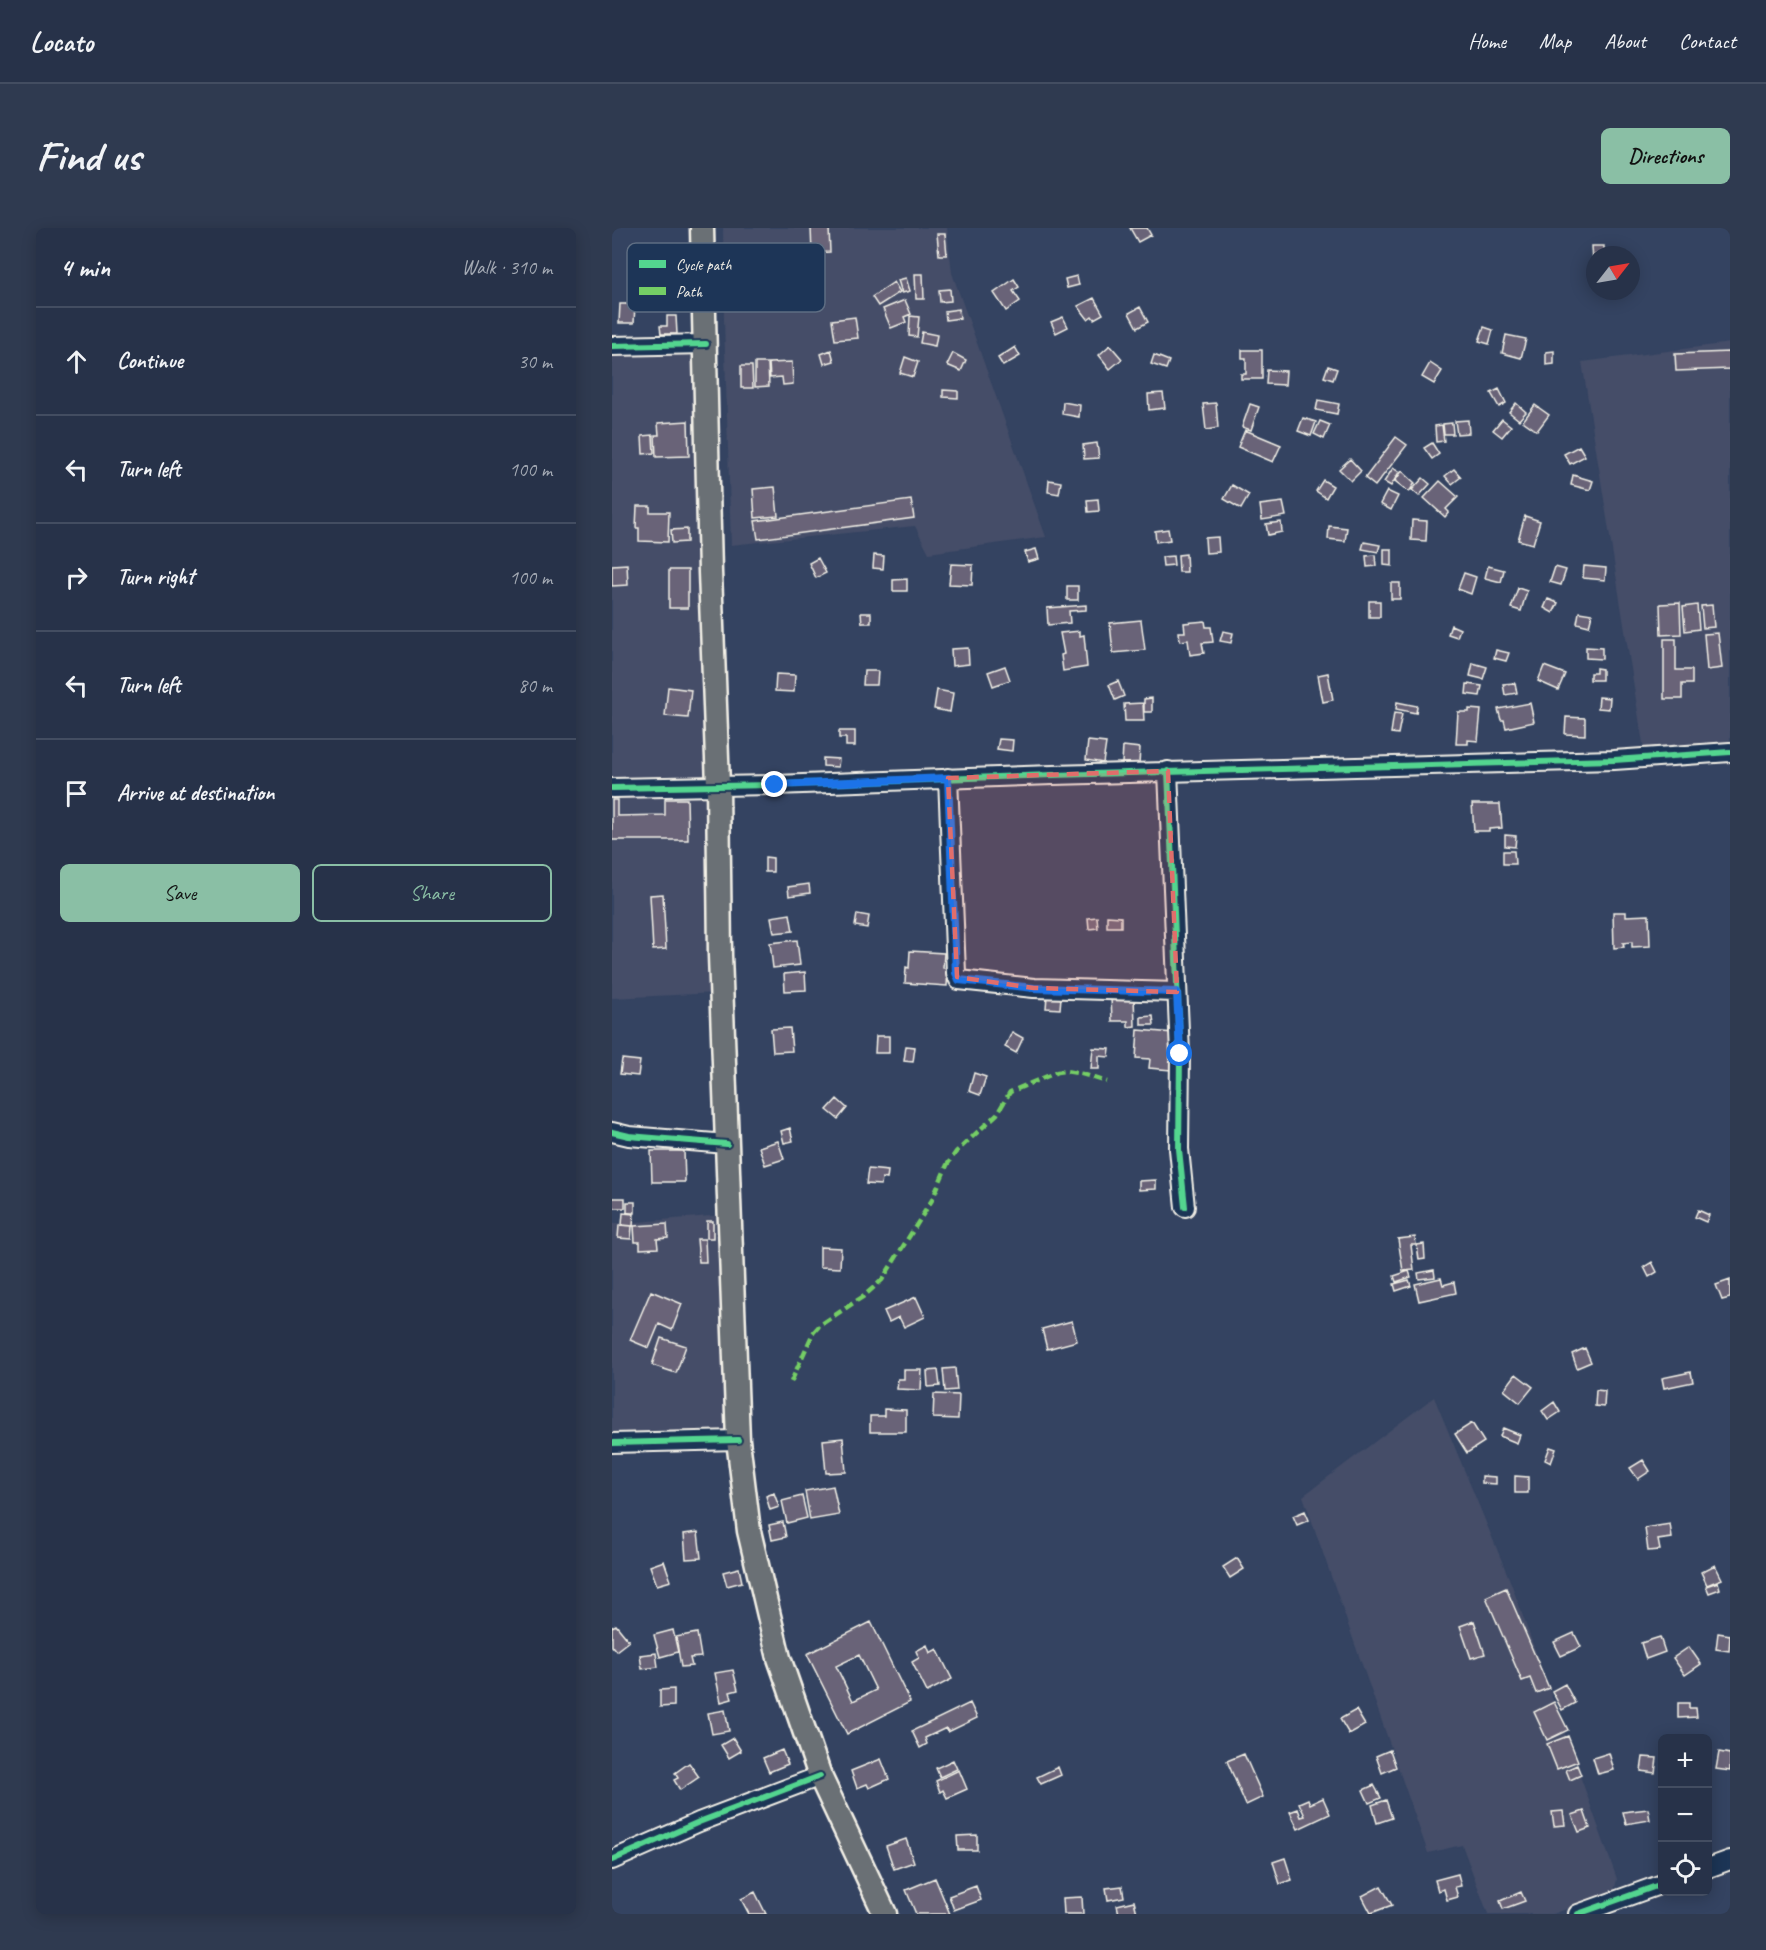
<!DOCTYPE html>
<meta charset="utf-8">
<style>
body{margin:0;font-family:Caveat,sans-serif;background:#2f3a50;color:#f1f3f6}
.controls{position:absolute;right:18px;bottom:18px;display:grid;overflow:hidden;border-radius:9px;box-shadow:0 3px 15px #0003}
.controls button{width:54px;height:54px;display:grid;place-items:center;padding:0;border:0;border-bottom:2px solid #434d61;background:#273249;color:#f1f3f6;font:30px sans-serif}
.compass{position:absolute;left:974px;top:18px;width:54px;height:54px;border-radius:50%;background:#273249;box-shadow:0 3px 15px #0003;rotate:59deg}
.stop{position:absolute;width:18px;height:18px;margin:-14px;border:4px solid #1a73e8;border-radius:50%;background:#fff}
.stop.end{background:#1a73e8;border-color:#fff;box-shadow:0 2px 6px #0008}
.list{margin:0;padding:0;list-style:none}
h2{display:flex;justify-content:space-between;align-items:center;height:78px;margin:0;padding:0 24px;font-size:26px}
h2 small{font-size:20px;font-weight:400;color:#a4aab4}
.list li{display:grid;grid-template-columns:39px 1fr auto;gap:18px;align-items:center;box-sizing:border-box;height:108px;padding:0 24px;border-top:2px solid #434d61}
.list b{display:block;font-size:22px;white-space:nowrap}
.list em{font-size:20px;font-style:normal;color:#a4aab4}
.actions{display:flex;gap:12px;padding:18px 24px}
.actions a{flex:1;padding:14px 0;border:2px solid #8abfa5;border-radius:9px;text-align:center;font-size:21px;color:#8abfa5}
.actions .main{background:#8abfa5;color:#111}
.icon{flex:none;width:33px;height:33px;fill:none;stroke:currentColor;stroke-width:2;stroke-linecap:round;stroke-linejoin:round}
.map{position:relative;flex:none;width:1118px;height:1686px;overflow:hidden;border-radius:9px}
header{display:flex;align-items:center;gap:36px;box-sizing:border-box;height:84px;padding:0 30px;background:#273249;border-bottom:2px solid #434d61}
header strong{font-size:28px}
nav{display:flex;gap:33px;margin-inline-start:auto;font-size:21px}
.intro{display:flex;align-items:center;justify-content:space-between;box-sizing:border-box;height:144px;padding:0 36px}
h1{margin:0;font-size:42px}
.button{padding:15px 27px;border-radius:9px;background:#8abfa5;color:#111;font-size:21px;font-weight:700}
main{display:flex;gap:36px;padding:0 36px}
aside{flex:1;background:#273249;border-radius:9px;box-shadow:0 3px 15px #0003}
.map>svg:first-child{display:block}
.built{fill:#444d68}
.building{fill:#696478;stroke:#f4f1e8;stroke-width:1.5;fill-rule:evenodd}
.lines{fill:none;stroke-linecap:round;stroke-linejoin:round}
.minor-casing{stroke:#f4f1e8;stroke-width:22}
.major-casing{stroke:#f4f1e8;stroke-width:27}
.minor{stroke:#1d3557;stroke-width:18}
.major{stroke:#6a7074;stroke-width:22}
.quiet{stroke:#74ce65;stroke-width:4.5;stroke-dasharray:9 4.5;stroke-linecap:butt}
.cycleway-casing{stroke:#1d3557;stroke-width:10}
.cycleway{stroke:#53d58f;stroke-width:6}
.route{stroke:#1a73e8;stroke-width:8}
.marked{fill:#e06e6b;fill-opacity:0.2;stroke:#e06e6b;stroke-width:4.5;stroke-dasharray:12 8;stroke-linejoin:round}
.key{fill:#1d3557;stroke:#5e6d82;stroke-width:1.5}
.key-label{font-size:16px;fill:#f4f1e8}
</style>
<header>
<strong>Locato</strong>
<nav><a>Home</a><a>Map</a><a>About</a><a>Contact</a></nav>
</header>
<div class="intro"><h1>Find us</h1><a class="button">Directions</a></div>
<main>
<aside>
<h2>4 min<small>Walk · 310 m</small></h2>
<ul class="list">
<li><svg class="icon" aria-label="ahead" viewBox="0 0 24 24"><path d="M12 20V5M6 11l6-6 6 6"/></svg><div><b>Continue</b></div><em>30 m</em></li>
<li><svg class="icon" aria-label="left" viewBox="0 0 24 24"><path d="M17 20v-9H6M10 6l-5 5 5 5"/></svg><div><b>Turn left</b></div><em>100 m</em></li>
<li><svg class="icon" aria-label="right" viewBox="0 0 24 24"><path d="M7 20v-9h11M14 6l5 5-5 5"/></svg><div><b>Turn right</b></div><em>100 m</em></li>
<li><svg class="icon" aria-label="left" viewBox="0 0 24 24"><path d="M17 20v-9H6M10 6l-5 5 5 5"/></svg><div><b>Turn left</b></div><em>80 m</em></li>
<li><svg class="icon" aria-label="arrive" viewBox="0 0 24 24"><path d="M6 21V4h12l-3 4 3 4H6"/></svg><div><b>Arrive at destination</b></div></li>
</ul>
<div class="actions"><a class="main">Save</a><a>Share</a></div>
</aside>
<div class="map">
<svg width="1118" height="1686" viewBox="0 0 1118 1686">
<rect width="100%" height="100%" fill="#344361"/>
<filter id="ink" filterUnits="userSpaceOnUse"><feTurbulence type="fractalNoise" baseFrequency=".0167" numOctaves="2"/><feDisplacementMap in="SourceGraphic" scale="12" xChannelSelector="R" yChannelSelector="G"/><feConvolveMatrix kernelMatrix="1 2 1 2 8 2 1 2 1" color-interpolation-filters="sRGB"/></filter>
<g filter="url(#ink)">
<!-- built -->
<path class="built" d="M111,0H335L340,45L434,309L317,325L303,298L119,317L112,93Z
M1118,115V513L1032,522L970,134Z
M0,117L87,120L105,765L0,770Z
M111,987L126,1212L0,1215V996Z
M822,1169L899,1355L1005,1651L1002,1664L941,1686H876L850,1617L816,1625L691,1268Z"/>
<!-- building -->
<path class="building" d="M199,0H217L218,24L200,25Z
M518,0H535L539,7L526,14Z
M325,6H333L335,27H327Z
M980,18H992V27H983V34H981Z
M303,46H311L312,71H304Z
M465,48L467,57L455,60L453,51Z
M294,50L298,63L290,65L286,52Z
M402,51L407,59L401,63L408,73L394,83L382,65Z
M282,54L288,64L266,78L260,69Z
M338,61L339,73L328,74L327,62Z
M482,70L491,86L482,91L480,88L476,91L466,78Z
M293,72L299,86L292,89L294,94L279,100L271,81Z
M8,76H23L22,95H7Z
M528,79L536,94L525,100L517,85Z
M347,81L348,90L334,92L333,83Z
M55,88H64L65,106H49L48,98H55Z
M298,88L307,89L305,109L297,108Z
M243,89L246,110L223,112L220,92Z
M451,89L456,99L444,105L439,94Z
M872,99L881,102L877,116L867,113Z
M310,104L325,107L323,118L308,115Z
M894,107L914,111L909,130L890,125Z
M498,117L510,131L498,141L487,127Z
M403,119L408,128L391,138L386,130Z
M219,122L222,133L212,136L209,126Z
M630,122H650V151H629V146H634V130H630Z
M942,123V136L934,137V124Z
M1118,124V141L1064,143L1063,126Z
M341,125L354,132L349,143L335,137Z
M542,127L557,133L554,141L539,136Z
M293,129L306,134L301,149L288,145Z
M180,134L181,156L171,157L170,149L158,150L157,135Z
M143,135H156L157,158L143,159Z
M818,135L830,143L822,156L810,149Z
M129,138H140L141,160H129Z
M716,138L725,141L721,152L712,149Z
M655,142L674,143L673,157L654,156Z
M887,161L894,175L887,179L879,165Z
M331,162L346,163V170L331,169Z
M551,165L553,180L537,182L536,166Z
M706,172L727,176L725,186L704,182Z
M451,174L468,177L467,189L450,186Z
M604,175L606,200L594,202L591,176Z
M904,175L914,184L907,192L897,184Z
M638,176L647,179L639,202L630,199Z
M923,177L937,187L925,203L911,193Z
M691,190L704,194L699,208L686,203Z
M890,191L899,198L890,209L881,202Z
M856,192L857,205L845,206L843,193Z
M76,193L77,228L44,229L43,207H47L46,195Z
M708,193L718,197L712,211L702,206Z
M840,195L841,206H832L831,196Z
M830,197L832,213L824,214L823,198Z
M633,202L669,217L661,234L626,219Z
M41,207L42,225L31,226L30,208Z
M784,209L795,217L763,258L753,250Z
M485,215L487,230L472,231L471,217Z
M820,215L827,226L820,231L812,220Z
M967,218L973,228L958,236L952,226Z
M738,231L749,243L739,253L727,241Z
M781,240L787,244L779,258L772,254Z
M842,241L849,249L840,256L833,248Z
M790,243L803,255L797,264L783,253Z
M961,247L981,253L978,262L959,257Z
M811,250L818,256L807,268L800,262Z
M437,252L449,254L447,266L436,264Z
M711,252L721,258L714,270L704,263Z
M828,253L846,269L834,281L837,284L833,289L812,270Z
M620,257L637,267L629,281L612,271Z
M163,259L166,288L143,290L141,261Z
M775,263L786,268L779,282L768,276Z
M486,271L487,283L476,284L475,272Z
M299,272L302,290L146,311L143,293Z
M671,274L674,288L650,292L648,277Z
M25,278H38V284H57L56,314L27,313V300H24Z
M913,288L928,293L921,316L906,312Z
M800,292L815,293L814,313L799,312Z
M669,294L670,304L656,307L654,296Z
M717,298L735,300L733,313L716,311Z
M75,301V314L60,315L59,302Z
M556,301L558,312L544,314L543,303Z
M606,309L607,324L594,325L593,310Z
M752,314L768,317L766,324L750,321Z
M424,321L427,331L416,334L413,324Z
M772,321H780V338L772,337Z
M574,326L575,344H567L566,327Z
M262,327L272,328L271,341L261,340Z
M763,327L764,338L755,339L754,328Z
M561,328L562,337L551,338L550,329Z
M206,330L214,345L204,350L197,335Z
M15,336L16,357L0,358V337Z
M339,336L361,337L360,357L337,356Z
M876,338L892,342L889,354L873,350Z
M972,338L994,340L993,352L971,350Z
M943,339L954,342L949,357L938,354Z
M57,342H76V380H57Z
M852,345L864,349L859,366L846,361Z
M295,351V363H281V352Z
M779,355H788V371H779Z
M455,358H466V372H455Z
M906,360L915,363L909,383L899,380Z
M936,371L946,375L941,385L932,380Z
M757,373H768V389H757Z
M1068,375L1069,406L1049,407L1048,376Z
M474,377V382L457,383L458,395L436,397L435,380Z
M1085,377L1087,401L1073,403L1071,379Z
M1100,377L1102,399L1091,400L1089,378Z
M967,384L980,386L977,398L965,395Z
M249,385H259V395H250Z
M529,392L533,422L501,425L498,395Z
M593,393L594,399H599L601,414L590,415L592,425L578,427L576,412L568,413L567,404H573L572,395Z
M839,397L848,401L845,409L836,406Z
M468,403V408L472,407L475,439L451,443L449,427L452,426L448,405Z
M611,403L621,405L619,415L608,413Z
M1106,405L1110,440L1095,442L1092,406Z
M1052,411H1064V442H1080V456H1070V471H1052Z
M974,419L990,420V431L974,430Z
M356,420L357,436L340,438L339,421Z
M884,422L897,425L894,433L882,430Z
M861,435L875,439L871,451L858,448Z
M393,438L398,452L381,458L376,444Z
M932,438L953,446L946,462L926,453Z
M984,440L990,441V452H978V445H984Z
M252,443H266L265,457H251Z
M716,445L721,472L711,474L706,447Z
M164,446L183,447L182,464L163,463Z
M506,453L512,468L503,472L497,457Z
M903,455L905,465L893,467L891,456Z
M855,456L870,458L868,468L854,466Z
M56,459L79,462L76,490L53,488Z
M325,462L341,465L338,484L322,481Z
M987,469L998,470L997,481L986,480Z
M540,470V484H532V471Z
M785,474L805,478L804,485L784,481Z
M531,475L532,493H513L512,476Z
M918,475L922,494L894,500L892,492H889L886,481Z
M857,481L869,482L866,513L856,512V516H844L846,484H857Z
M782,485L790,486L786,506L779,505Z
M954,489L973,490V507L953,506Z
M227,503H243V518H234V510H227Z
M387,511L401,512L400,523L385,521Z
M476,513L494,515L491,535L474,532Z
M511,518L528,520L527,536L510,535Z
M211,530L227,531L226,539L211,538Z
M53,571H75L76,612H0V572H5V588L53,587Z
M860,576H888L890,600L877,601V603H862Z
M893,607L904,608L903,619L893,618Z
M891,623H902L903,636H891Z
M153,629L161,630V644H153Z
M197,656L198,665L177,668L176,659Z
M51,666L54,721L41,722L38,667Z
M1001,684H1014V688L1037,687L1038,718L1020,719V714L1011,715L1012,719L1002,720Z
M178,686L181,703L162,705L159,689Z
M245,686L257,688L255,700L243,698Z
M495,688L509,689V699H495Z
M485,689L486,700L477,701L476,690Z
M185,712L188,737L161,740L158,715Z
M298,723L332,725L331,740L336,741L335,758L293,755L294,739L297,740Z
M193,744L194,762L173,763L172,746Z
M435,768L449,769L448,781L434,780Z
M522,768L523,798L516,799V793H500L499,769Z
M541,788L542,797H529V789Z
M178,800L180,823L161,824L159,801Z
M526,802L562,805L559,842L537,840L538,831L524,830Z
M400,804L411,810L404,825L393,819Z
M264,808H277V825H263Z
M294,818L303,819L301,834L292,833Z
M481,820L498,821L497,829L487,828V841H479Z
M10,831L28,833L26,848L8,846Z
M362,845L374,849L368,867L357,863Z
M225,871L235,880L226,891L215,882Z
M178,900L181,913L172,915L169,903Z
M166,913L172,931L153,937L147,919Z
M39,923H72L73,954H40Z
M256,941L276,943L275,951L270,950L269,957L254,956Z
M544,952V961L527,962V953Z
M0,970H13V980H0Z
M15,974H23V985H15Z
M1086,982L1097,987L1094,994L1083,989Z
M11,985L22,986L21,998L10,997Z
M95,993H101V1010H95Z
M55,996L56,1010L45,1011L46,1020L28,1021V1014H23L22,998Z
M7,997L20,998L19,1011L6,1010Z
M803,1009L804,1017H799L802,1042L791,1043L786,1011Z
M85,1011H93L94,1034H87Z
M812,1016L813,1031L807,1032L805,1017Z
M208,1019L229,1020L228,1040L208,1039Z
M1040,1034L1045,1044L1037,1049L1032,1039Z
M822,1042L823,1049L807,1051L806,1045Z
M797,1043L799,1049L784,1054L782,1048Z
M829,1050L831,1057L842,1054L844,1065L807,1073L803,1056Z
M797,1052L799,1058L784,1063L782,1056Z
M1118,1052V1070L1110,1072L1104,1057Z
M39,1063L70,1076L60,1102L47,1096L37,1120L18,1112Z
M304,1069L313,1089L292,1099L287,1089L277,1094L272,1083Z
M460,1093L465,1113L435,1121L430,1101Z
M49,1110L74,1118L64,1145L40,1137Z
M973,1120L979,1134L965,1140L960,1126Z
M343,1140L345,1162L333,1163L331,1141Z
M292,1142H310L309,1162L285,1161L286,1151H292Z
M326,1142L328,1158L316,1159L315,1143Z
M1079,1144L1081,1154L1052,1160L1050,1150Z
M904,1146L921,1159L908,1175L892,1162Z
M984,1162L993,1163L992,1179L983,1178Z
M322,1166L347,1167L346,1191L321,1190Z
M942,1174L948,1184L936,1192L930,1183Z
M272,1181L294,1182V1204H258V1188H272Z
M860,1195L872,1214L855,1225L843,1206Z
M891,1200L908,1207L905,1215L888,1208Z
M231,1210L234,1244L214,1245L211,1212Z
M938,1219L944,1221L939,1235L933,1232Z
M1031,1232L1038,1243L1026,1251L1018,1240Z
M870,1248L884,1249V1256L870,1255Z
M903,1248L916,1249V1265H903Z
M221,1258L227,1287L198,1292L193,1263Z
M162,1265L167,1279L158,1282L154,1268Z
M190,1268L195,1290L175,1295L170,1273Z
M693,1283L697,1292L685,1297L681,1288Z
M171,1294L174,1309L160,1312L157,1297Z
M1058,1296L1060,1310L1046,1312L1048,1322L1036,1323L1033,1300Z
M86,1304L89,1330L74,1331L72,1306Z
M625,1330L632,1341L618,1350L611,1339Z
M52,1333L59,1353L45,1357L38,1338Z
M1103,1337L1110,1351L1095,1357L1089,1344Z
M127,1340L130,1354L115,1358L111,1344Z
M1106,1354L1108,1361L1097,1365L1094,1358Z
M894,1360L937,1460L924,1465L918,1450L910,1453L874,1369Z
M862,1393L873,1426L859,1430L848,1398Z
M259,1394L298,1474L235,1506L195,1426ZM247,1427L264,1462L241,1473L224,1438Z
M4,1397L17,1413L4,1423L0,1418V1399Z
M61,1402L66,1424L48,1429L42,1407Z
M85,1405L89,1429L78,1430L80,1438L69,1439L64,1409Z
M962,1405L969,1419L949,1428L942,1414Z
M1106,1405L1118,1407L1117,1423L1104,1421Z
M1048,1409L1053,1424L1034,1431L1029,1415Z
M315,1417L318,1425L325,1421L340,1451L315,1464L300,1434L307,1430L304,1423Z
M1077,1419L1089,1436L1073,1447L1061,1430Z
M44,1425L46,1439L30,1441L28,1427Z
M121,1442L126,1462L118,1464L120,1471L109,1474L103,1445Z
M953,1456L963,1475L950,1482L940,1463Z
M62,1461V1478L48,1479V1462Z
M942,1474L956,1502L935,1512L922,1484Z
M358,1475L365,1490L336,1504L334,1500L313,1510L315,1516L308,1520L300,1503Z
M1066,1475H1077V1480H1084L1085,1489L1066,1490Z
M113,1482L117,1503L100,1506L96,1485Z
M744,1482L753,1497L737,1506L728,1491Z
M956,1508L966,1533L945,1541L935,1516Z
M121,1510L129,1523L117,1530L109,1517Z
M170,1522L176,1536L157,1544L151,1530Z
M778,1522L784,1539L770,1545L764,1528Z
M1107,1524L1118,1526V1543L1104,1541Z
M997,1525L1002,1542L986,1546L981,1530Z
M632,1526L651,1569L634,1577L615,1533Z
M1031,1529L1045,1530L1043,1545L1029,1543Z
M269,1531L277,1551L257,1560L255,1556L245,1560L239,1543Z
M341,1532L345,1541L328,1549L324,1540Z
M77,1535L87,1549L68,1562L62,1552L66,1550L63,1545Z
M965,1537L969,1547L958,1552L954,1542Z
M446,1539L449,1547L429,1556L425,1549Z
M347,1542L355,1561L335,1570L331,1562L328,1564L324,1553Z
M762,1557L769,1570L757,1575L751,1562Z
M711,1570L718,1586L686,1601L678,1584L686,1581L689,1589L693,1588L687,1575L696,1571L698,1576Z
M774,1572L780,1590L765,1595L760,1577Z
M1036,1581L1038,1592L1014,1596L1011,1584Z
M951,1583L953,1597L942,1598L940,1584Z
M972,1583L978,1600L967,1604L960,1587Z
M365,1607V1622H346L345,1608Z
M294,1611L302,1634L282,1641L274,1618Z
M673,1630L680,1652L668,1656L661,1634Z
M846,1646L849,1658L843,1659L846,1669L835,1672L832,1661L826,1663L823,1652Z
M323,1650L338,1686H304L294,1662Z
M364,1658L369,1672L342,1682L337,1668Z
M510,1658L512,1669L496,1672L494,1660Z
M769,1658L780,1677L759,1685L750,1668Z
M143,1664L154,1686H137L129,1671Z
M909,1664L913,1673L891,1681L888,1673Z
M470,1669L471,1686H452L451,1670Z
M522,1673L525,1685L507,1686L505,1677Z"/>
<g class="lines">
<defs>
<path id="minor" d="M0,118L94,116
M556,543L568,826L567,921L573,979
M336,550L344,745L347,752L422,760L565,764
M0,560L163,557L441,547L1002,532L1118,524
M0,904L17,908L115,916
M0,1215L126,1212
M0,1632L87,1594L208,1548
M1096,1640L1118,1632
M966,1686L1050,1656"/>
<path id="major" d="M90,0L98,344L106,557L108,727L126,1212L137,1303L167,1430L208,1548L273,1686"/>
</defs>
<!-- minor casing -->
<use href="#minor" class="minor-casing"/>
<!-- major casing -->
<use href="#major" class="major-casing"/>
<!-- minor -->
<use href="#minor" class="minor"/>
<!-- major -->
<use href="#major" class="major"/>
<!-- quiet -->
<path class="quiet" d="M179,1154L201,1105L208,1097L252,1068L270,1052L320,972L335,937L344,924L385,886L398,864L445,844L454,843L470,846L495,854"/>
<defs>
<path id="cycleway" d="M0,118L94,116
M556,543L568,826L567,921L573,979
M0,560L163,557L441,547L1002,532L1118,524
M0,904L17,908L115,916
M0,1215L126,1212
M0,1632L87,1594L208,1548
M966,1686L1050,1656"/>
</defs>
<!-- cycleway casing -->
<use href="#cycleway" class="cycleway-casing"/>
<!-- cycleway -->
<use href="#cycleway" class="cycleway"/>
</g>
</g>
<g class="lines" filter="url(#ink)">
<!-- route -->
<path class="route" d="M163,557L336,550L344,745L347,752L422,760L565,764L568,826"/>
</g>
<!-- marked area -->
<path class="marked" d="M556,543L565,764L422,760L345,749L336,550Z"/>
<!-- legend -->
<rect x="15" y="15" width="198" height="69" rx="9" class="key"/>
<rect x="27" y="32" width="27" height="8" fill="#53d58f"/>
<rect x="27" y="59" width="27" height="8" fill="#74ce65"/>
<g class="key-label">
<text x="64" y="42">Cycle path</text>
<text x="64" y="69">Path</text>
</g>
</svg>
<div class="controls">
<button>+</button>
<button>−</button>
<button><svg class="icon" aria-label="locate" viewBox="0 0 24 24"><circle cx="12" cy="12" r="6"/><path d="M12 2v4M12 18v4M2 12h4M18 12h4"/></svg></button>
</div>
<svg class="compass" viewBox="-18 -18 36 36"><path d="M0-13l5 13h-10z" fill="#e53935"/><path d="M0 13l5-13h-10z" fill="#a4aab4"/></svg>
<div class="stop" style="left:568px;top:826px"></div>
<div class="stop end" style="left:163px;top:557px"></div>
</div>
</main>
